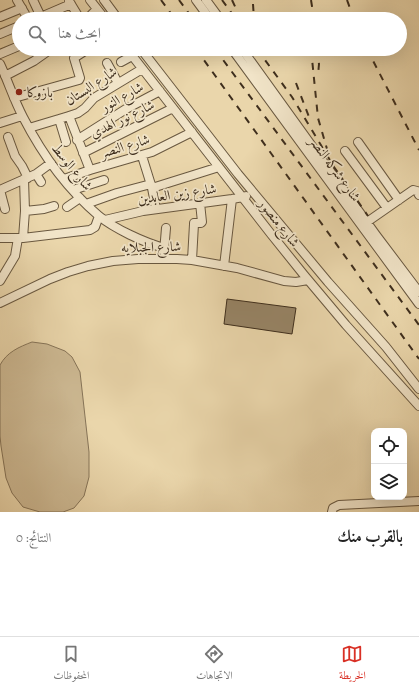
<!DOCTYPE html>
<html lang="ar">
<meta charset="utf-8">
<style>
body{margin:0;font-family:Alegreya,Amiri,serif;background:#f2f2f2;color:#222;direction:rtl}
.controls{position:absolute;right:12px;bottom:12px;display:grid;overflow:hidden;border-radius:8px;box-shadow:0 4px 16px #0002}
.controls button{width:36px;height:36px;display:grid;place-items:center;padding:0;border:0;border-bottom:1px solid #e0e0e0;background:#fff;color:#222;font:20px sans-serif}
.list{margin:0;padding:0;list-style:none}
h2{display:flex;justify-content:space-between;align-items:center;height:52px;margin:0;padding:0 16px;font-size:17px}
h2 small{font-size:13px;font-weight:400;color:#767676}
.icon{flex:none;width:22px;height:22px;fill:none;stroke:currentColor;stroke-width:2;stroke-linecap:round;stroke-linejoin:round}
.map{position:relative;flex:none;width:419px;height:512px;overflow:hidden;direction:ltr}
.search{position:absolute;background:#fff;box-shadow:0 4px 16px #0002;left:12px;right:12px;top:12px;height:44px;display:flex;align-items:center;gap:10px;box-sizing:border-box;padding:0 14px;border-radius:22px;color:#767676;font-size:15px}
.sheet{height:124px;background:#fff}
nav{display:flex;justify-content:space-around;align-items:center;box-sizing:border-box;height:56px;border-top:1px solid #e0e0e0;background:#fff;font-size:11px;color:#767676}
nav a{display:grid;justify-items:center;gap:2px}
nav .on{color:#d93025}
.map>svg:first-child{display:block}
.green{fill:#cdb993;stroke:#867458}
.building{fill:#978567;stroke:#3e2e1d}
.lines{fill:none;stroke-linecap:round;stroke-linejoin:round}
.minor-casing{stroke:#695840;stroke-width:10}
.minor{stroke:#f1e4c8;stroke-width:8}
.rail{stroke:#3e2e1d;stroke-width:2;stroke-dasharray:7 7;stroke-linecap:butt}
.poi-dot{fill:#8f2418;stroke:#f1e4c8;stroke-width:1.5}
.labels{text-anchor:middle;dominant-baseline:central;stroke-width:3.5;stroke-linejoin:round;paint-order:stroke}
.street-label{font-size:14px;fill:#3e2e1d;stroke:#f1e4c8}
.poi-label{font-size:14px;fill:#3e2e1d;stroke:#f1e4c8;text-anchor:start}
</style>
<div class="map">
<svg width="419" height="512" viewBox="0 0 419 512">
<rect width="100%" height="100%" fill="#ead6ab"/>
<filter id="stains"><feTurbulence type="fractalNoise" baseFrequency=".005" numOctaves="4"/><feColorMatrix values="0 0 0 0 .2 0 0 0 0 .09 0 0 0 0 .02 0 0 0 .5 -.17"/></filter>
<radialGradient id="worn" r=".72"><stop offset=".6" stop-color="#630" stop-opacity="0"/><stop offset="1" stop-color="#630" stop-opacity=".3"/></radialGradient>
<!-- green -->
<path class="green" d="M32,342L47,344L65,351L72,357L80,372L89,452V477L84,496L74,508L63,512H40L23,507L12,493L6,478L1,446L0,436V365C7,352 19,347 32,342Z"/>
<!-- building -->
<path class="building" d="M227,299L296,308L292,334L224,324Z"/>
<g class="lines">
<defs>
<path id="minor" d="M17,0L28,19
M33,0L41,17
M90,0L105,19
M104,0L118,19
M196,0L210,19
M206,0L220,19
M69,1L80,19
M0,17L22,8
M36,19L71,4
M87,19L97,9
M0,34L19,26
M127,49L271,234L304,275L346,325L419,406
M141,49L238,174L328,282L386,347L419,389
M232,49L419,304
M242,49L376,235L419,292
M0,54L19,46
M121,62L132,56
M107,63L118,83
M0,64C8,81 14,100 23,117C42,154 67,189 99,216C115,229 143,242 164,248
M5,76L34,61L51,49
M14,98L79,80L80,78L74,58L88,49
M69,116L90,170
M59,119L66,142
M0,123L22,116
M29,128L69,116L78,113L85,108L94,98L142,69
M8,137L15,156L22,166L28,178
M77,140L126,109L160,91
M358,142L399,200
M345,151L387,208
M83,153L173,108
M142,156L152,188L156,209
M36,174L41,182
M64,179L90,170L152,152L192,132
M152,188L219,167
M0,190L36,174L51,163
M0,190L5,209
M73,190L104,180
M86,204L117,193L151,184
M67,207L80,198
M25,211L44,209L54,206
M105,220L143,211L232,199L243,197L246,196
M367,222L413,190L417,191L419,195
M0,238H23L90,230L95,227L99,216
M23,238L25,211L24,179
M164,252L166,228
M192,260L194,224V223H201L202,222L200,203
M224,266L232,199
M0,281L15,256L18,238
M0,303L50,279L68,272L88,266L113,261L138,259H177L192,260L237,268L284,281L296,282L308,280
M332,512L333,508L339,505L419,501"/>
</defs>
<!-- minor casing -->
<use href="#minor" class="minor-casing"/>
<!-- minor -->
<use href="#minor" class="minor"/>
<!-- rail -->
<path class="rail" d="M161,0L175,19
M179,0L193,19
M222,0L236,19
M232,0L241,19
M311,0L314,19
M347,0L354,19
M253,4L254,19
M196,49L419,359
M215,49L419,325
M257,49L292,97L334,167L368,216
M311,49L318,118L327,149
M317,49L319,64L318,75
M367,49L419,150
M296,83L309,117"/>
</g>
<!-- markers -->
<circle class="poi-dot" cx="19" cy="92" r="4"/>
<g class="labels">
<!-- street labels -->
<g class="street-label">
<text transform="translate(91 86) rotate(-33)">شارع البستان</text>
<text transform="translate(122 97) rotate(-29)">شارع النور</text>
<text transform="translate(122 119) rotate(-26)">شارع نور الهدي</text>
<text transform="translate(125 146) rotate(-17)">شارع النصر</text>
<text transform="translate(72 167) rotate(51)">شارع الوسط</text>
<text transform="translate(335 169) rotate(54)">شارع شركه النصر</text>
<text transform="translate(177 194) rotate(-8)">شارع زين العابدين</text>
<text transform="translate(279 223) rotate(52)">شارع منصور</text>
<text transform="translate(151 247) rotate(-1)">شارع الجبلايه</text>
</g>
<!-- poi labels -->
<g class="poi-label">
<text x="27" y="92">بازوكا</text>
</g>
</g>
<rect width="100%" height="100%" filter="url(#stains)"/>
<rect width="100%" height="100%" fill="url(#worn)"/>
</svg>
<div class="controls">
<button><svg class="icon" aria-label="locate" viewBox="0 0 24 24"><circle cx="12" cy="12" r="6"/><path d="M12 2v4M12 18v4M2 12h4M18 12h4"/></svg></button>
<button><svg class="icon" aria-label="layers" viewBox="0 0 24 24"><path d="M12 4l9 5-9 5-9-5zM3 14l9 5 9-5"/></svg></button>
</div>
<div class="search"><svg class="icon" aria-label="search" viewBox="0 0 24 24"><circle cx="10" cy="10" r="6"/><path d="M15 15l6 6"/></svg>ابحث هنا</div>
</div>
<section class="sheet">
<h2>بالقرب منك<small>النتائج: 0</small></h2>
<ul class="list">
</ul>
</section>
<nav>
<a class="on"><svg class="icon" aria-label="map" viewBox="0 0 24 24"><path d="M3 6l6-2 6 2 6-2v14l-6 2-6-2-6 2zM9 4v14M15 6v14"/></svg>الخريطة</a>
<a><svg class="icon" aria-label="directions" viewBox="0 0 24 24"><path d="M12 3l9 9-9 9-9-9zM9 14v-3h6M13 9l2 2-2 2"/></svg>الاتجاهات</a>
<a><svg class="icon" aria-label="saved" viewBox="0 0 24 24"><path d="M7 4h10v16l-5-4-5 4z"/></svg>المحفوظات</a>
</nav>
